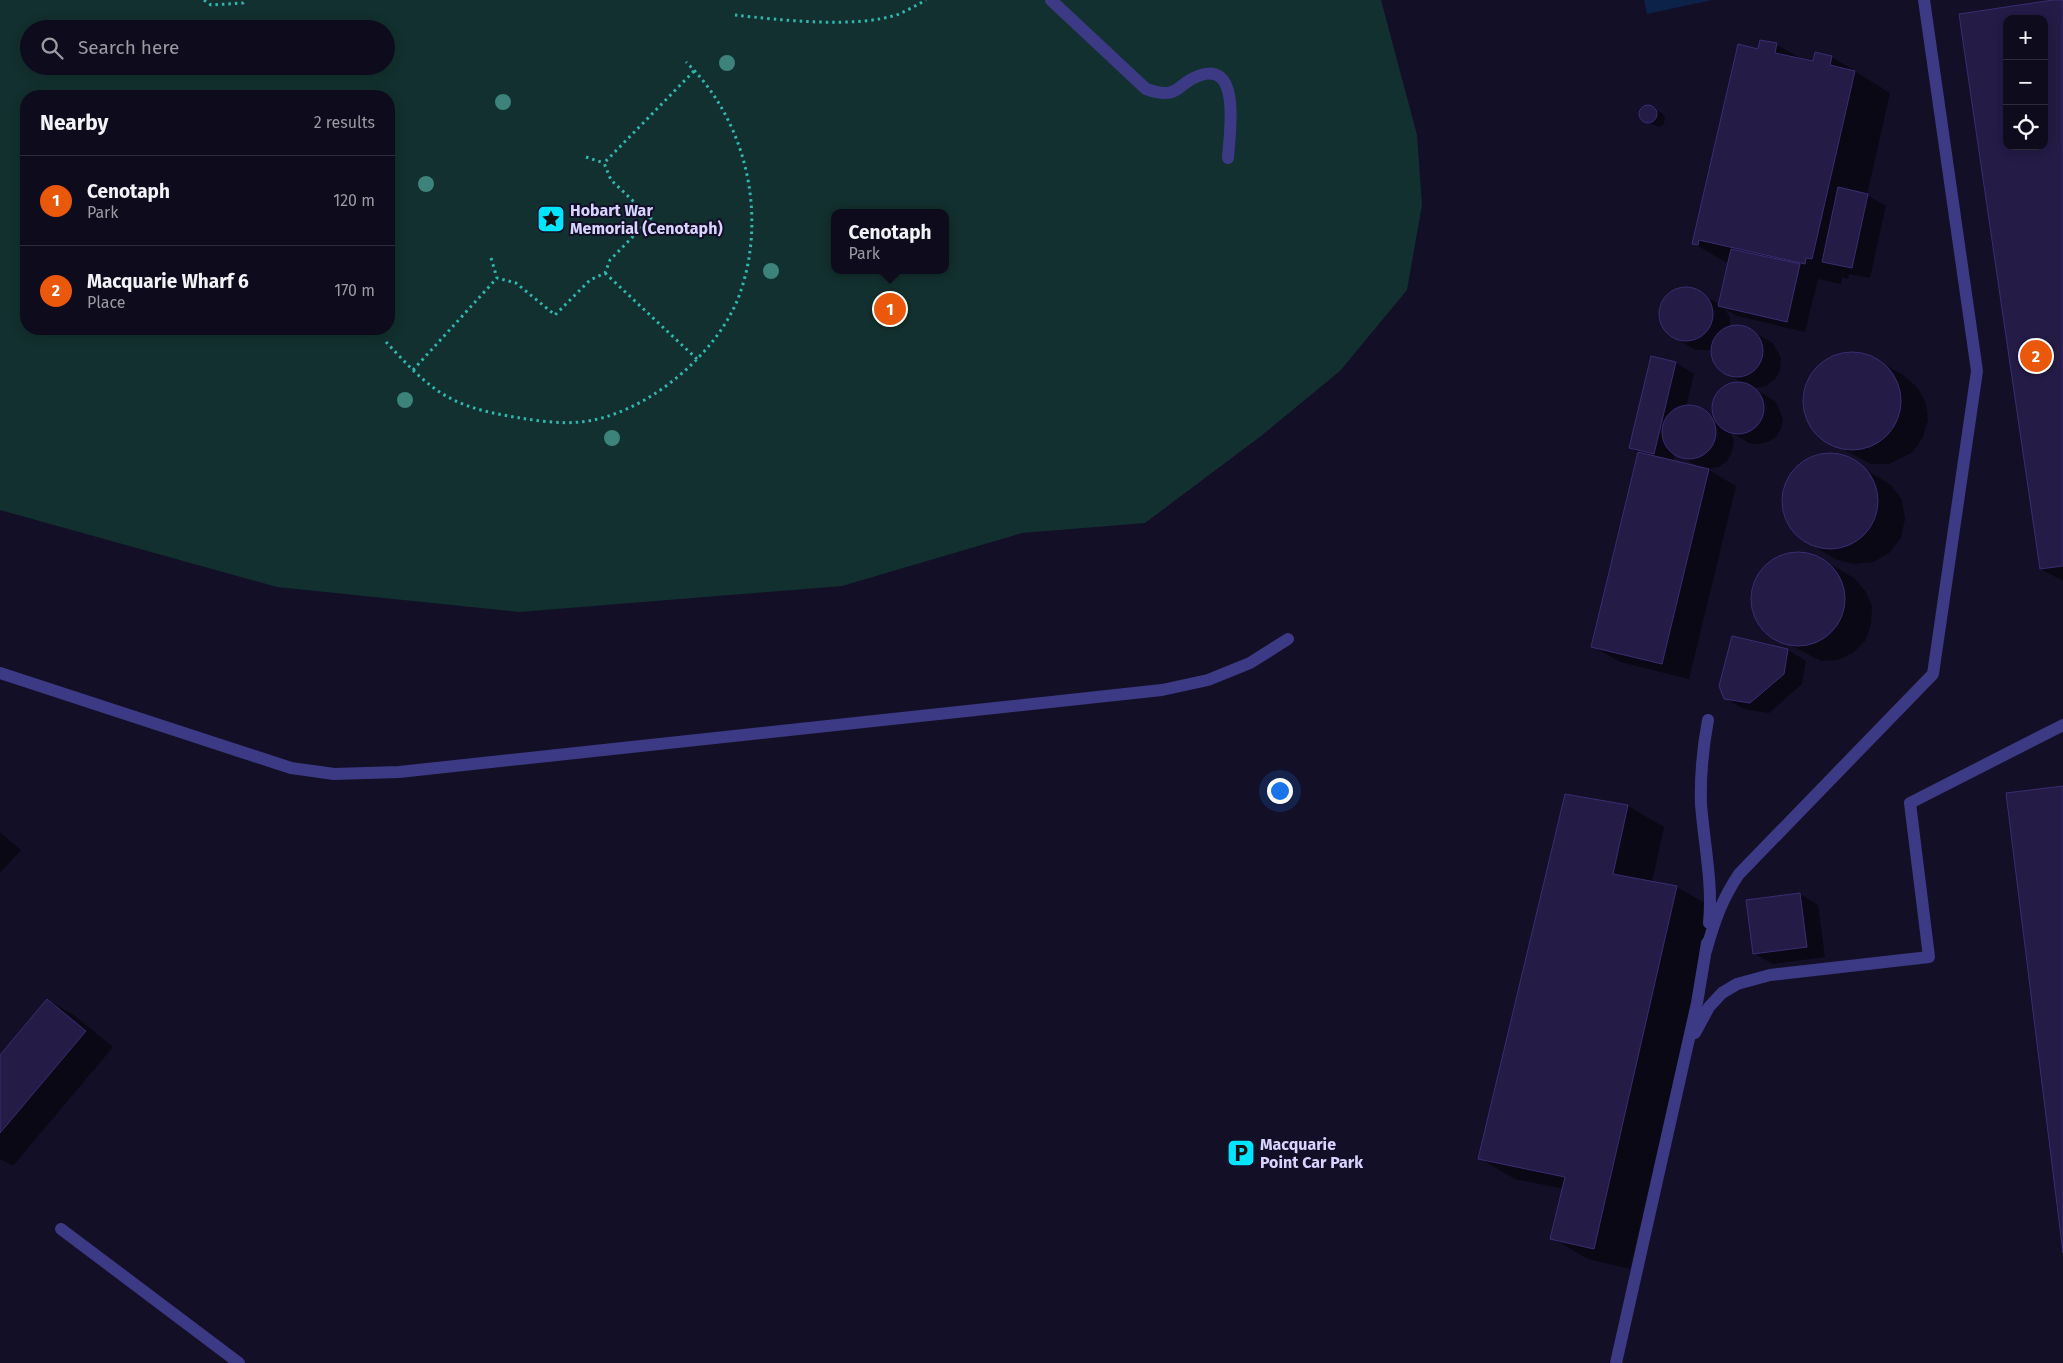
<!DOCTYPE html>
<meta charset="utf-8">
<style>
body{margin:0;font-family:"Fira Sans",sans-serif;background:#1c1929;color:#f1f3f6}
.controls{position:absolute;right:15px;top:15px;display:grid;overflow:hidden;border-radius:10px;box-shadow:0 2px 12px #0003}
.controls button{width:45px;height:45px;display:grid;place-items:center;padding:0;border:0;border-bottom:1px solid #2e2b3b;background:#0e0b1c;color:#f1f3f6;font:25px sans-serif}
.you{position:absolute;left:1279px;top:790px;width:18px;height:18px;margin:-12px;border:4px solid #fff;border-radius:50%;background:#1a73e8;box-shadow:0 0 0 8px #1a73e833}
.badge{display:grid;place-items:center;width:32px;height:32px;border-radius:50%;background:#ea580c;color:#fff;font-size:16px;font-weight:700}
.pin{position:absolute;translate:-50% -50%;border:2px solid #fff;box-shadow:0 1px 5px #0006}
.popup{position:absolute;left:831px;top:209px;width:118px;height:65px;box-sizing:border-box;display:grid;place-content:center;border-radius:10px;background:#0e0b1c;filter:drop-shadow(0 1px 4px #0005);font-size:16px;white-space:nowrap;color:#9b9ba3}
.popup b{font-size:19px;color:#f1f3f6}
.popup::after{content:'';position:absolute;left:50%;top:100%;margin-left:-10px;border:10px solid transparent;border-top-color:#0e0b1c}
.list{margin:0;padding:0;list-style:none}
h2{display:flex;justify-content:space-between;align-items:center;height:65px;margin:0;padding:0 20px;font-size:21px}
h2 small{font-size:16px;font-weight:400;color:#9b9ba3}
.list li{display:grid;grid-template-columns:32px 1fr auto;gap:15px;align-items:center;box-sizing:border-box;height:90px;padding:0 20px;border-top:1px solid #2e2b3b}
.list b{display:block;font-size:19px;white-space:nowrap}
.list p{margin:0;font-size:16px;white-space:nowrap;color:#9b9ba3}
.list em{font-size:16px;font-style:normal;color:#9b9ba3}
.icon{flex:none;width:28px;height:28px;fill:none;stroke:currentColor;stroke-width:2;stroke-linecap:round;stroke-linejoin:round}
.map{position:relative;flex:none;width:2063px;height:1363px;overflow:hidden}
.search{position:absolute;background:#0e0b1c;box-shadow:0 2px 12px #0003;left:20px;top:20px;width:375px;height:55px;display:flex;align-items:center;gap:12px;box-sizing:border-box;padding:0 18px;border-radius:28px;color:#9b9ba3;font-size:19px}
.panel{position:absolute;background:#0e0b1c;box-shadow:0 2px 12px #0003;left:20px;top:90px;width:375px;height:245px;border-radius:20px}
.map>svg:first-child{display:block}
.green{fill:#12302f;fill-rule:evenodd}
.water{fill:#0c2248}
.shadow{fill:#0007;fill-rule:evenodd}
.building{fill:#241b47;stroke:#3b2d73;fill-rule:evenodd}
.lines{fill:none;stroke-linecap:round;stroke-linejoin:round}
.path{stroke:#2fb8b0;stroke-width:3;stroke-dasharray:2.5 4;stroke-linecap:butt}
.lane{stroke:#3d3a85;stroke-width:12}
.tree{fill:#3d827b}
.labels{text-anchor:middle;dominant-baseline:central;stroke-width:4;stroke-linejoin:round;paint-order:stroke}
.poi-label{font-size:16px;font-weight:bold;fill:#d9d4ff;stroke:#130f26;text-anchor:start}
</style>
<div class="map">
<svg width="2063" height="1363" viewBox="0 0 2063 1363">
<rect width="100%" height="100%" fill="#130f26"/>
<!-- green -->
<path class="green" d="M0,0H1381L1417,135L1422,205L1407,290L1340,371L1261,436L1145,523L1022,533L842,586L519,612L277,587L0,510ZM29,29H386V66H29ZM26,96H389V329H26ZM835,213H945V270H835Z"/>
<!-- water -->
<path class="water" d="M1644,0H1712L1647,14Z"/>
<!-- shadow -->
<path class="shadow" d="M2063,0V581L2041,569L1960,15ZM2007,19H2044V146H2007Z
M1761,41L1777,45L1805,61L1814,63L1832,57L1890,93L1867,195L1886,206L1870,278L1849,274L1848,279L1842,277L1841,284L1818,279L1805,332L1737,316L1725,309L1730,318V327L1742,326L1773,343L1781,358L1780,370L1776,378L1766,386L1754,388L1776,402L1783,419L1781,429L1776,437L1768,442L1758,444L1749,443L1731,432L1734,442L1732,452L1727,461L1719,467L1707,469L1736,486L1689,679L1620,662L1592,646L1639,453L1630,448L1652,357L1676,363L1694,374L1686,407L1697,408L1716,418L1714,400L1719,392L1730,384L1746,385L1719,369L1714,361L1712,350H1695L1669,334L1661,324V307L1664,300L1674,291L1683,289L1695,290L1720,305L1729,264L1693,243ZM1675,453L1699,467L1673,461Z
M1646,106L1662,113L1665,117L1664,124L1660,127L1644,121L1641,118V111Z
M1858,354L1875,359L1903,375L1917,387L1926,403L1928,420L1923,437L1913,452L1889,464H1871L1826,440L1813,428L1805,411V393L1811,376L1823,362L1840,355Z
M1830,455L1847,458L1891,485L1902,500L1905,519L1901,538L1889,553L1873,562L1853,564L1835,559L1807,542L1794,531L1786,517L1783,501L1786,485L1794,471L1814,457Z
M1792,553L1810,554L1826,562L1854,578L1866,592L1872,607L1871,625L1865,641L1853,653L1838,660L1821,661L1768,634L1757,620L1752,603L1753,585L1762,570L1775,559Z
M1788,650L1806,661L1802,684L1769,713L1744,709L1725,698Z
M1566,795L1628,806L1664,827L1652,882L1677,887L1713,908L1630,1269L1588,1259L1552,1238L1564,1189L1515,1179L1479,1158Z
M0,832L21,850L0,873Z
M1800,894L1818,905L1825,957L1773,964L1755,954Z
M48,1000L75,1016L113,1047L13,1166L0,1159V1057Z"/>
<!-- building -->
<path class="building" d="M2053,0H2063V566L2040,569L1959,14ZM2007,19H2044V146H2007Z
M1760,40L1777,43L1775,53L1813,61L1815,52L1832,56L1830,65L1855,71L1812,259L1806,258L1805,264L1699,240L1698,245L1692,244L1738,44L1758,49Z
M1639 114a9 9 0 1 1 18 0a9 9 0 1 1-18 0Z
M1838,187L1868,194L1852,268L1822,262Z
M1731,249L1800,264L1787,322L1718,306Z
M1659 314a27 27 0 1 1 54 0a27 27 0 1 1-54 0Z
M1711 351a26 26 0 1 1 52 0a26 26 0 1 1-52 0Z
M1803 401a49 49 0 1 1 98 0a49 49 0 1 1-98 0Z
M1651,356L1676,362L1654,454L1629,448Z
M1712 408a26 26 0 1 1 52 0a26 26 0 1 1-52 0Z
M1662 432a27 27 0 1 1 54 0a27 27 0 1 1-54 0Z
M1638,452L1709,469L1662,664L1591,647Z
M1782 501a48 48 0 1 1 96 0a48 48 0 1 1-96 0Z
M1751 599a47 47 0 1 1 94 0a47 47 0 1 1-94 0Z
M1732,636L1788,649L1784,674L1750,703L1724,699L1719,686Z
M2063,786V1253L2006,793Z
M1565,794L1628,805L1613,874L1677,886L1594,1249L1550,1239L1565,1177L1478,1159Z
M1800,893L1807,947L1753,954L1746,900Z
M47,999L86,1031L0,1133V1055Z"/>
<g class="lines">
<!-- path -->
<path class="path" d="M204,0L211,5L243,3L246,0
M735,15C780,20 857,29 899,14C908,10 917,5 926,0
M586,157L604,163
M491,258L497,278
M605,273L698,360
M386,342C404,361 424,384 448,397C469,409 496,414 520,418C539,421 561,424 580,422C644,416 717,355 739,296C768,217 747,121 686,62
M413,370L497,278L516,283L555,315L590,280L605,273L610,260L651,218L611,180L604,163L695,70"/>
<!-- lane -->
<path class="lane" d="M1051,0L1146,89C1181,101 1175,83 1201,75C1242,62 1229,137 1228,158
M0,673L291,768L334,774L399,772L1162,690L1208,680L1250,663L1288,639
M1708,720C1703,747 1700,775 1701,804C1704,844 1713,883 1709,923
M1706,951C1714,922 1722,899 1739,874L1933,674L1977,371L1924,0
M1695,1033L1709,1007L1722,993L1737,984L1770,975L1929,957L1910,803L2063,725
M61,1229L239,1363
M1616,1363L1697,1003L1707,943"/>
</g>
<!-- trees -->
<g class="tree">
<circle cx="727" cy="63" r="8"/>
<circle cx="503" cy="102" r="8"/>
<circle cx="426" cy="184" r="8"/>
<circle cx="771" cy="271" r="8"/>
<circle cx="405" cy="400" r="8"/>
<circle cx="612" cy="438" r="8"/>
</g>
<!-- icons -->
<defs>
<symbol id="sight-square" viewBox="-11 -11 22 22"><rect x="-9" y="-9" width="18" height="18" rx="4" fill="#00e5ff" stroke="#130f26"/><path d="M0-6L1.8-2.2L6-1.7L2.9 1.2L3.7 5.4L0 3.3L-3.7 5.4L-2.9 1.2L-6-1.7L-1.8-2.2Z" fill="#111"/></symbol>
<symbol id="parking-square" viewBox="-11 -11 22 22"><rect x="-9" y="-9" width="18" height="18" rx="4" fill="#00e5ff" stroke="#130f26"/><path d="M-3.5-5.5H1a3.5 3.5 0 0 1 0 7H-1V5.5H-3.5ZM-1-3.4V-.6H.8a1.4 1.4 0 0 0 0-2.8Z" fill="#111"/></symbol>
</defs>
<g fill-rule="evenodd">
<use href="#sight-square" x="535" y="203" width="32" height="32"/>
<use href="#parking-square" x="1225" y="1137" width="32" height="32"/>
</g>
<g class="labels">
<!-- poi labels -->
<g class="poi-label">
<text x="570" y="210">Hobart War<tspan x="570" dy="18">Memorial (Cenotaph)</tspan></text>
<text x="1260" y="1144">Macquarie<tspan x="1260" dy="18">Point Car Park</tspan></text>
</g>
</g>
</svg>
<div class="controls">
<button>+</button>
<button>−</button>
<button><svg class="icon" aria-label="locate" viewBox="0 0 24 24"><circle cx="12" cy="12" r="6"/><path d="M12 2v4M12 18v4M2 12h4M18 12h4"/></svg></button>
</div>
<div class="you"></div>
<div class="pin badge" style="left:890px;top:309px">1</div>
<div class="popup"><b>Cenotaph</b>Park</div>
<div class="pin badge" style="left:2036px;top:356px">2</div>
<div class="search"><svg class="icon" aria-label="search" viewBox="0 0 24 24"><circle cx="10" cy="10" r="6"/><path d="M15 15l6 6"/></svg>Search here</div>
<section class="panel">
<h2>Nearby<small>2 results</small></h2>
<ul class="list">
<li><span class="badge">1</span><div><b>Cenotaph</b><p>Park</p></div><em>120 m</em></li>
<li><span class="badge">2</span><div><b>Macquarie Wharf 6</b><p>Place</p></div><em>170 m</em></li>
</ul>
</section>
</div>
